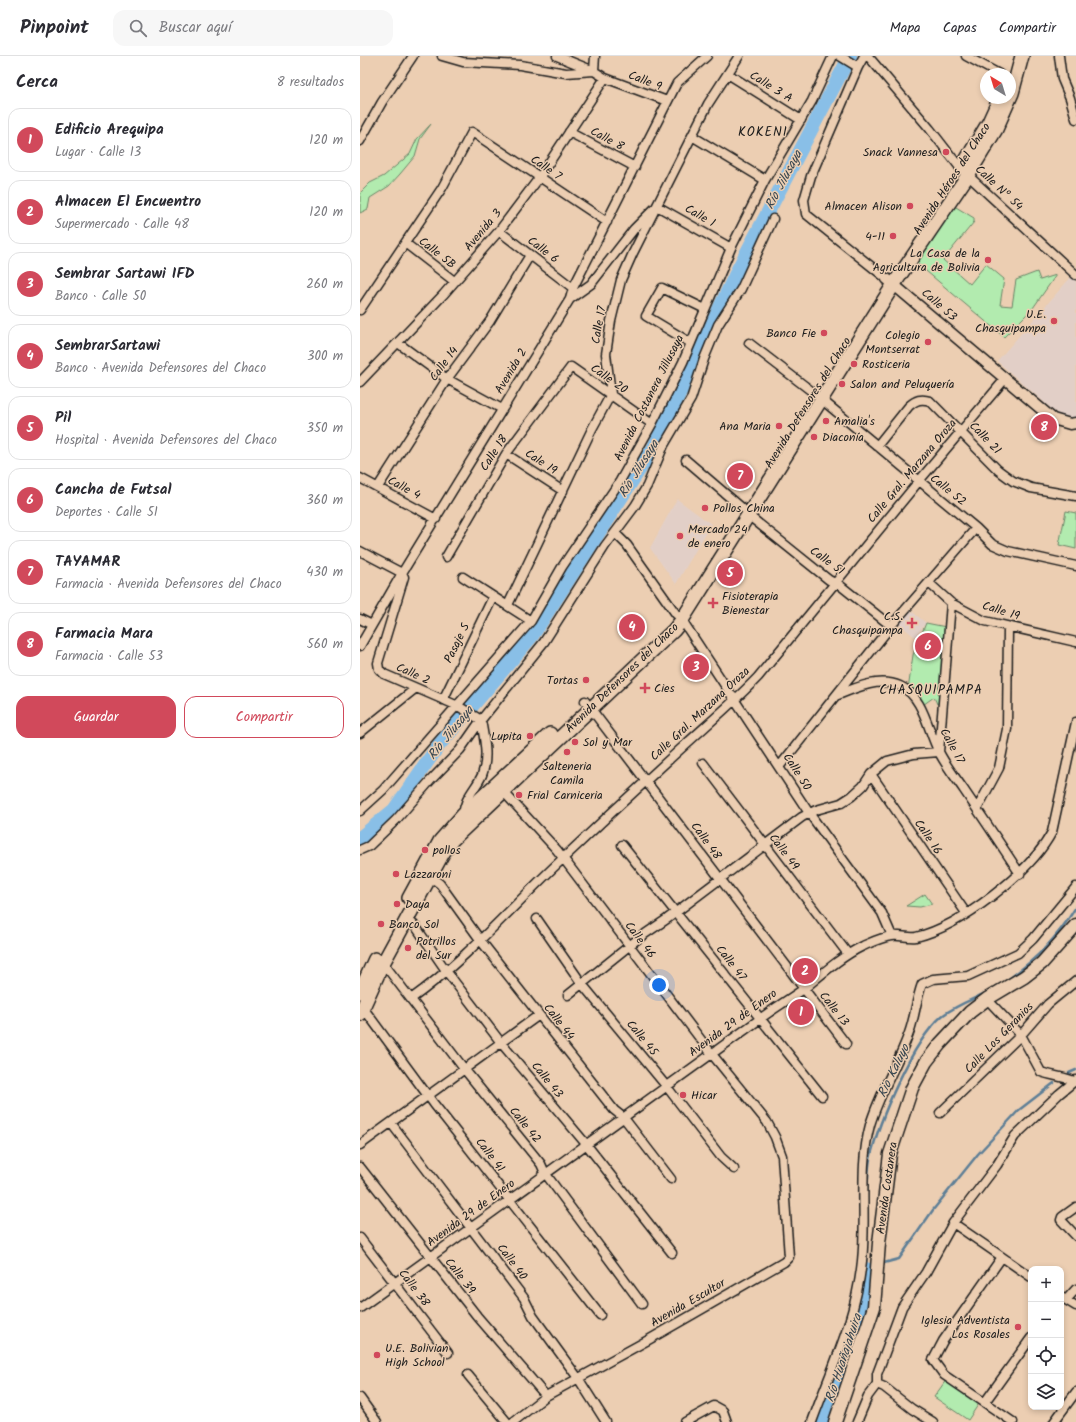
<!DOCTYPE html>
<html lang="es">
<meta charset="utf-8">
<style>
body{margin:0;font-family:Kalam,sans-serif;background:#f7f7f7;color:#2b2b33}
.controls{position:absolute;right:12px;bottom:12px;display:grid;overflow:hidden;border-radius:8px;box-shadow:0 2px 6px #0003}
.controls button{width:36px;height:36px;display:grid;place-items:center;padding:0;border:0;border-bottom:1px solid #e1e1e2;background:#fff;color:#2b2b33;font:20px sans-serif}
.compass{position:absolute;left:620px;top:12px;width:36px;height:36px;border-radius:50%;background:#fff;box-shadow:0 2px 6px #0003;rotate:322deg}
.you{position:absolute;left:299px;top:929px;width:14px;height:14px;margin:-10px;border:3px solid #fff;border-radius:50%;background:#1a73e8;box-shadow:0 0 0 6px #1a73e833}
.badge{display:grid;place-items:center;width:26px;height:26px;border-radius:50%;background:#d1495b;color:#fff;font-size:13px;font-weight:700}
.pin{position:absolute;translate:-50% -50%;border:2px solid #fff;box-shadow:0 1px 4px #0006}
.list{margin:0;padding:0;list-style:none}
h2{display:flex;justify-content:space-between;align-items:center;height:52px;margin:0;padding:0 16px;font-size:17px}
h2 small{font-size:13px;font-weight:400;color:#7c7c81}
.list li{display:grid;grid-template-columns:26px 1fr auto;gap:12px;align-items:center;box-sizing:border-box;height:64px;margin:0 8px 8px;padding:0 8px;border:1px solid #e1e1e2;border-radius:12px}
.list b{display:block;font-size:15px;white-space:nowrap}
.list p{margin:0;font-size:13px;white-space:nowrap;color:#7c7c81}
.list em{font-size:13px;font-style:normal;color:#7c7c81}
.actions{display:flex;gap:8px;padding:12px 16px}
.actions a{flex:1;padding:9px 0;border:1px solid #d1495b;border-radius:12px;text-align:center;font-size:14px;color:#d1495b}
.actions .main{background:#d1495b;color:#fff}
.icon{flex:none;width:22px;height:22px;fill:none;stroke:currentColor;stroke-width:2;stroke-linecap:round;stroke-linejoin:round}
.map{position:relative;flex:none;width:716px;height:1366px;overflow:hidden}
header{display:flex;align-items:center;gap:24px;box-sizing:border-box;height:56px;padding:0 20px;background:#fff;border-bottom:1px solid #e1e1e2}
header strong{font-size:19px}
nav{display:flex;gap:22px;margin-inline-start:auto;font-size:14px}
.search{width:280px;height:36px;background:#f7f7f7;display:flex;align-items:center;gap:10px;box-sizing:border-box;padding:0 14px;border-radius:12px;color:#7c7c81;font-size:15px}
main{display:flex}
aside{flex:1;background:#fff}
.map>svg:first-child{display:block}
.built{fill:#e2cfc7}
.green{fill:#b2ebaf;stroke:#678466}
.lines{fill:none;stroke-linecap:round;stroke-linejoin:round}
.stream{stroke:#5d7e96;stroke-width:2.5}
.river{stroke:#89bfe7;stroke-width:14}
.minor-casing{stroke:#1c1c1c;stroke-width:11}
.tertiary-casing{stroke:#1c1c1c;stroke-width:13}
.secondary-casing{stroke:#1c1c1c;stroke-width:15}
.primary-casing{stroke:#1c1c1c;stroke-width:16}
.minor{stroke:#ecceb2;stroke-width:8}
.tertiary{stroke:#ecceb2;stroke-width:10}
.secondary{stroke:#ecceb2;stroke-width:12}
.primary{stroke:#ecceb2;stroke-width:13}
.poi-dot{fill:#d1495b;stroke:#ecceb2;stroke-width:1.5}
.labels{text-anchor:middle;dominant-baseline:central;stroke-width:3;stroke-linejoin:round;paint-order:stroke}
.street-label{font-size:12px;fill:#1c1c1c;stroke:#ecceb2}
.poi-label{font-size:12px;fill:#1c1c1c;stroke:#ecceb2;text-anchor:start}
.neighbourhood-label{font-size:13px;letter-spacing:1px;fill:#1c1c1c;stroke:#ecceb2}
.water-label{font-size:13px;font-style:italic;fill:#37454f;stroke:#ecceb2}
</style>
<header>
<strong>Pinpoint</strong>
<div class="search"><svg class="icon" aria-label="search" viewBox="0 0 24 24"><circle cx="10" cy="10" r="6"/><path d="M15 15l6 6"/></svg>Buscar aquí</div>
<nav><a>Mapa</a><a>Capas</a><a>Compartir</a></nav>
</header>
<main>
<aside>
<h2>Cerca<small>8 resultados</small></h2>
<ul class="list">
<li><span class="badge">1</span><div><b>Edificio Arequipa</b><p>Lugar · Calle 13</p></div><em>120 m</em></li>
<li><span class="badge">2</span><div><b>Almacen El Encuentro</b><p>Supermercado · Calle 48</p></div><em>120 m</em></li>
<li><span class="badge">3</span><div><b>Sembrar Sartawi IFD</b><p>Banco · Calle 50</p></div><em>260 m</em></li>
<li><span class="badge">4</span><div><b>SembrarSartawi</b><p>Banco · Avenida Defensores del Chaco</p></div><em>300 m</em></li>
<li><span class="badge">5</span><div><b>Pil</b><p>Hospital · Avenida Defensores del Chaco</p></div><em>350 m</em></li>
<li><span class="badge">6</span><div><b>Cancha de Futsal</b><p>Deportes · Calle 51</p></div><em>360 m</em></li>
<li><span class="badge">7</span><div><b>TAYAMAR</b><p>Farmacia · Avenida Defensores del Chaco</p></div><em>430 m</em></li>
<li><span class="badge">8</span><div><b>Farmacia Mara</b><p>Farmacia · Calle 53</p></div><em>560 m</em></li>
</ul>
<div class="actions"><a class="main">Guardar</a><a>Compartir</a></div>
</aside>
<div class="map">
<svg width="716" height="1366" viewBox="0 0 716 1366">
<rect width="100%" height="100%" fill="#ecceb2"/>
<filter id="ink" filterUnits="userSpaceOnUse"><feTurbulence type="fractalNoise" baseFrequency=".025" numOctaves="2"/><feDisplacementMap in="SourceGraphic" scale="8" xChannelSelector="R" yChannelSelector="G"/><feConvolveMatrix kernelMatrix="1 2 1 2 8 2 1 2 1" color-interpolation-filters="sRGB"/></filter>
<g filter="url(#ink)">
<!-- built -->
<path class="built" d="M711,221L716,225V363L704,364L637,305Z
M317,443L351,468L316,528L290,492Z
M549,553L566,567L555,581L538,567Z"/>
<!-- green -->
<path class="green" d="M71,68L60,83L55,100L40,118L29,130L10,142L8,153L0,157V137L10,127L24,120L50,98L57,83Z
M591,148L614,162V166L583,204L610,228L626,208L644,223L640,249L652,250L656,224L677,216L680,224L696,219L673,252L644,281L553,204Z
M706,455L716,457V493L699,489Z
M566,567L586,571L582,647L577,648L574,641L560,651L548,634L553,599Z
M565,838L572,848L560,851L546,850Z
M589,1320L622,1343L608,1364L574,1341Z"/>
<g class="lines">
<!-- stream -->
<path class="stream" d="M646,925C677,902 696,884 716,851
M709,1017L716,1014
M507,1136C508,1125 508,1113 510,1103C519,1064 552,986 582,960C596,949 611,944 628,936
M506,1199V1213L511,1211
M524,1207L539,1203L573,1154L618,1098L659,1054L694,1027"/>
<!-- river -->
<path class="river" d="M0,782L34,754L79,689L172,580L294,391L378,213L490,0
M462,1366L498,1266L506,1213"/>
<defs>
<path id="minor" d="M82,0L103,6L160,9L206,17L234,15
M197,0L234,15L245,22L307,45
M480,0L498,11L451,120L444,144L446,158L527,223
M508,0L570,73L601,113L716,219
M606,0L639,18
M699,0L702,23L710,42L716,63
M498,11L504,0
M234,15L235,0
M368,18L441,64
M209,76L275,111
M332,80L405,124
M0,85L22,46L53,0
M139,175L213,232
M45,187L94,225
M210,243L231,228L274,173L297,150L371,192
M0,254L82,132L112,76L247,166
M38,287L87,323L142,353
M331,287L286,260L302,232L345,253
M389,287L454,337
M0,326L83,239L139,175L179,122L245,22
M461,343L616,472L632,488L648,495L716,510
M517,390L549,350C556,344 561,342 570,345L638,414L653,425L671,432L716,440
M146,398L203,435
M326,404L382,452
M0,422L76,463
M18,431L87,323L130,265L170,199
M388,459L469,524L481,530L531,570
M255,477L267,489L316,558
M0,495L42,517L44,521L18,607L19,613L24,618L98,650L121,664C124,682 129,701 122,719C116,733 102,744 104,760
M86,501L146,398L211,311L292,368
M103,521L171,565
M569,527L591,547L625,565L716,586
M148,549L232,373L251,338L246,298L251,265L261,224L273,197L348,48L379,0
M0,563L12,569
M322,564L449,757L522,857L532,880
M0,590L42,517L210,243L213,232L317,27L347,0
M478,639C497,631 520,621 540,630C564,640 568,676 579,696C586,710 596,722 604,734C623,762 642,790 660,818
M83,644L133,541
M225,645L486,988
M0,677L56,632
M343,707L488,898
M419,711L531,570L616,472
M511,718L606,857
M141,733L197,794L351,997L407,1066L415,1081L422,1100L429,1201L424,1206L290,1283L186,1340L153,1366
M617,753L639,712L647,673L648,571
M0,755L23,734L171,565L202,511L260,425L292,368L323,306L371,192L405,124L452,45L473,0
M262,789L462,1040
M0,794L9,790L36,764L70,725L100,694L121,664L184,586L245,490L275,450L287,430L304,389L331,343L344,303L358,269L381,233L413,163
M71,821L80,828L121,885L254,1054L264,1062L311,1123
M48,863L56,871L87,916L142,988L226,1088L312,1197
M177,863L222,928L307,1031L361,1101L374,1113
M22,909L27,912L105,1014L181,1108L185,1117L282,1248
M208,939L279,882L307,863L442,761L456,754L481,747L492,740L503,730L511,718L527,705L554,698L579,696L591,547
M51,943C104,905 147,856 194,811C237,770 281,729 325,689C349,667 375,645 398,621L559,425L645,323
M627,943L661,979L681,1016C691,1020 708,1021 716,1026
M2,954L7,957L74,1048L240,1259
M580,1057L661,979L688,948L716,925
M31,1067L164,1242L173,1260L218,1322L246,1366
M0,1089L179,959
M0,1111L117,1260L186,1340
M716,1151L702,1161L701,1164L716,1180
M593,1167L671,1221
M0,1182L88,1297
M642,1201L583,1285L573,1304L584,1319L653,1366
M701,1241L716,1250
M707,1243L716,1233
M0,1252L400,963C414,952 430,943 445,932C463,917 482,900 503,890C512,886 522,881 532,880C540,879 548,882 556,881C601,870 671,816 692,776L716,666
M108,1319L147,1366
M517,1328V1318L542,1251L566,1216L593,1167L637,1109L655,1080L699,1038L716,1024
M0,1342L17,1366
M625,1346L671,1282
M325,1366L354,1350L363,1355L367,1366
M452,1366C472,1311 496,1263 502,1205C507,1160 498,1113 510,1069C519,1038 538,1008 549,977C555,961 556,944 562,928L573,923L608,920L658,897L673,883L716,831
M497,1366L508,1340L517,1328L524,1331L552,1353L573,1366
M694,1366L716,1336"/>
<path id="tertiary" d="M527,223L693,363L710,368L716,367"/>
<path id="secondary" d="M475,1366L514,1251L519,1187L530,1098L552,1032L566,1006L580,988L610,956L627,943L664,921L682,907L716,869"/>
<path id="primary" d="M602,111L629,66L640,42
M49,842L80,785L103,759L190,678
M0,936L15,903
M0,958L22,909L83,797L92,784L314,574L322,564L534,228L608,119L636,73L652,37L662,0"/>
</defs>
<!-- minor casing -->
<use href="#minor" class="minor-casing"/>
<!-- tertiary casing -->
<use href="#tertiary" class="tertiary-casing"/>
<!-- secondary casing -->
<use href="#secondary" class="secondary-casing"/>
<!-- primary casing -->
<use href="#primary" class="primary-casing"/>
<!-- minor -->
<use href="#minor" class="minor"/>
<!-- tertiary -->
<use href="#tertiary" class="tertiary"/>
<!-- secondary -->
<use href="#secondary" class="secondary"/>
<!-- primary -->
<use href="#primary" class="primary"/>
</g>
</g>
<!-- markers -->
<g class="poi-dot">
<circle cx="586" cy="96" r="4"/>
<circle cx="550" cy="150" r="4"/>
<circle cx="533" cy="180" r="4"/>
<circle cx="628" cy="204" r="4"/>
<circle cx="694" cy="265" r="4"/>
<circle cx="464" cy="277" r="4"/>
<circle cx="568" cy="286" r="4"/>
<circle cx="494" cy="308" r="4"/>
<circle cx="482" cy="328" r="4"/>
<circle cx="466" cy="365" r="4"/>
<circle cx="419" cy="370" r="4"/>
<circle cx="454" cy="381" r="4"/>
<circle cx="345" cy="452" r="4"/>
<circle cx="320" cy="480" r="4"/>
<path d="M351 541h4v4h4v4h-4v4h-4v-4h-4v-4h4z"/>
<path d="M550 561h4v4h4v4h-4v4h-4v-4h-4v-4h4z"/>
<circle cx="226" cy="624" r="4"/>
<path d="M283 626h4v4h4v4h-4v4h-4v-4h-4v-4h4z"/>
<circle cx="170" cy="680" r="4"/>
<circle cx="215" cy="686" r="4"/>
<circle cx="207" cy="696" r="4"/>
<circle cx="159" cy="739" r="4"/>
<circle cx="65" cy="794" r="4"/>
<circle cx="36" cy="818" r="4"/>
<circle cx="37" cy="848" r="4"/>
<circle cx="21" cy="868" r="4"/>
<circle cx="48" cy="892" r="4"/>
<circle cx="323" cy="1039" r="4"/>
<circle cx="658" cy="1271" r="4"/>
<circle cx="17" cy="1299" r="4"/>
</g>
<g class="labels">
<!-- street labels -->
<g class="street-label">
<text transform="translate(285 25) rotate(21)">Calle 9</text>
<text transform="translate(411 31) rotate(32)">Calle 3 A</text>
<text transform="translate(247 83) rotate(28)">Calle 8</text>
<text transform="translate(186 112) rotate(34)">Calle 7</text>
<text transform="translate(592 123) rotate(-57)">Avenida Héroes del Chaco</text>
<text transform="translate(639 132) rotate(43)">Calle Nº 54</text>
<text transform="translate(340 160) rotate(30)">Calle 1</text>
<text transform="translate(123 174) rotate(-50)">Avenida 3</text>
<text transform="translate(183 194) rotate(37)">Calle 6</text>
<text transform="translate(77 197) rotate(38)">Calle 5B</text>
<text transform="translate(579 249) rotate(41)">Calle 53</text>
<text transform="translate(239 269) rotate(-80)">Calle 17</text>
<text transform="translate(84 308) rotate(-54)">Calle 14</text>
<text transform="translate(151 315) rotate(-59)">Avenida 2</text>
<text transform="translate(249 323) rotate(35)">Calle 20</text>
<text transform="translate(289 342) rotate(-63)">Avenida Costanera Jillusaya</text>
<text transform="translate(448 347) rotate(-58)">Avenida Defensores del Chaco</text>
<text transform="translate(625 382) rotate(46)">Calle 21</text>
<text transform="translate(134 397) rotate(-57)">Calle 18</text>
<text transform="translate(181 406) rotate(33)">Cale 19</text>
<text transform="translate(552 415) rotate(-50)">Calle Gral. Marzana Oroza</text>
<text transform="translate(44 432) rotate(28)">Calle 4</text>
<text transform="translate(588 434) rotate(39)">Calle 52</text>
<text transform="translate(467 505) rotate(36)">Calle 51</text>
<text transform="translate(641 555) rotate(17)">Calle 19</text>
<text transform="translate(97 587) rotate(-64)">Pasaje S</text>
<text transform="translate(53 618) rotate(24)">Calle 2</text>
<text transform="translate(262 622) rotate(-44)">Avenida Defensores del Chaco</text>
<text transform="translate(340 658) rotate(-43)">Calle Gral. Marzana Oroza</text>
<text transform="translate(592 690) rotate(61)">Calle 17</text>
<text transform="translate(437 716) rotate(57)">Calle 50</text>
<text transform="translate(568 781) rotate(56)">Calle 16</text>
<text transform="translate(346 785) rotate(54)">Calle 48</text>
<text transform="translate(424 796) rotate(53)">Calle 49</text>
<text transform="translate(280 884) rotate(53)">Calle 46</text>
<text transform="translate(371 907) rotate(52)">Calle 47</text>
<text transform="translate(474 953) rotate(52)">Calle 13</text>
<text transform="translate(199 966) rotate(52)">Calle 44</text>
<text transform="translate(373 967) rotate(-36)">Avenida 29 de Enero</text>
<text transform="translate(282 982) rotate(51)">Calle 45</text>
<text transform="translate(639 982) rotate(-46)">Calle Los Geranios</text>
<text transform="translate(187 1024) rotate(51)">Calle 43</text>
<text transform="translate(165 1069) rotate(51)">Calle 42</text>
<text transform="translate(130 1099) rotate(52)">Calle 41</text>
<text transform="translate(527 1132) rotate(-82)">Avenida Costanera</text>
<text transform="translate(111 1157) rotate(-36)">Avenida 29 de Enero</text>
<text transform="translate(152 1206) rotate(53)">Calle 40</text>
<text transform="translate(100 1220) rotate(52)">Calle 39</text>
<text transform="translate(54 1232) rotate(53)">Calle 38</text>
<text transform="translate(328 1247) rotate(-30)">Avenida Escultor</text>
</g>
<!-- poi labels -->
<g class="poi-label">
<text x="578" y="96" text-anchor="end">Snack Vannesa</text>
<text x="542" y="150" text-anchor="end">Almacen Alison</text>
<text x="525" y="180" text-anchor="end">4-11</text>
<text x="620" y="197" text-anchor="end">La Casa de la<tspan x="620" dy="14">Agricultura de Bolivia</tspan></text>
<text x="686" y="258" text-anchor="end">U.E.<tspan x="686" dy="14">Chasquipampa</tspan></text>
<text x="456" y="277" text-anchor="end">Banco Fie</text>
<text x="560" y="279" text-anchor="end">Colegio<tspan x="560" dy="14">Montserrat</tspan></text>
<text x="502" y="308">Rosticeria</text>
<text x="490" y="328">Salon and Peluquería</text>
<text x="474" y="365">Amalia's</text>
<text x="411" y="370" text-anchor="end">Ana Maria</text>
<text x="462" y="381">Diaconía</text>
<text x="353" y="452">Pollos China</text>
<text x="328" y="473">Mercado 24<tspan x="328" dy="14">de enero</tspan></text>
<text x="362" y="540">Fisioterapia<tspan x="362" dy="14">Bienestar</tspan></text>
<text x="543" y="560" text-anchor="end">C.S.<tspan x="543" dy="14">Chasquipampa</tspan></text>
<text x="218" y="624" text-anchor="end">Tortas</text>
<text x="294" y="632">Cies</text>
<text x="162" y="680" text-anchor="end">Lupita</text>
<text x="223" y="686">Sol y Mar</text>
<text x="207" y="710" text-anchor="middle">Salteneria<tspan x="207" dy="14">Camila</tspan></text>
<text x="167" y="739">Frial Carniceria</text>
<text x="73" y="794">pollos</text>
<text x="44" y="818">Lazzaroni</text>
<text x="45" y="848">Daya</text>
<text x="29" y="868">Banco Sol</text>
<text x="56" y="885">Potrillos<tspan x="56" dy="14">del Sur</tspan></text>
<text x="331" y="1039">Hicar</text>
<text x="650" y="1264" text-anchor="end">Iglesia Adventista<tspan x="650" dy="14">Los Rosales</tspan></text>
<text x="25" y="1292">U.E. Bolivian<tspan x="25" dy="14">High School</tspan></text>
</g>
<!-- neighbourhood labels -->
<g class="neighbourhood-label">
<text x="403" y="76">KOKENI</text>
<text x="571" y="634">CHASQUIPAMPA</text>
</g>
<!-- water labels -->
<g class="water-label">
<text transform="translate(424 124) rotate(-62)">Río Jilusaya</text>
<text transform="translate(279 413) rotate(-58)">Río Jilusaya</text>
<text transform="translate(91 677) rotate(-51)">Río Jilusaya</text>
<text transform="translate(534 1015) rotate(-64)">Rio Kaluyo</text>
<text transform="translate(484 1302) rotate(-72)">Río Huañajahuira</text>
</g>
</g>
</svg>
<div class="controls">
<button>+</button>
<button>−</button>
<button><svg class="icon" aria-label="locate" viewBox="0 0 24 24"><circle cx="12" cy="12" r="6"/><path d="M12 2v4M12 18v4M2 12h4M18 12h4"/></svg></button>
<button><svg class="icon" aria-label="layers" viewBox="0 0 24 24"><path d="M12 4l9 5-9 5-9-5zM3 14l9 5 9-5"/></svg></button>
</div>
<svg class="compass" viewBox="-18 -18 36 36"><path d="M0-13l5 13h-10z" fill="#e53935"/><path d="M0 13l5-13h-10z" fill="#7c7c81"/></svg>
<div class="you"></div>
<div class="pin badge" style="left:441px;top:956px">1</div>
<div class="pin badge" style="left:445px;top:915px">2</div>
<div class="pin badge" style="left:336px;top:611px">3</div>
<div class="pin badge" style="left:272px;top:571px">4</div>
<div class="pin badge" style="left:370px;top:517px">5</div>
<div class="pin badge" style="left:568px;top:590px">6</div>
<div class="pin badge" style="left:380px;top:420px">7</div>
<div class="pin badge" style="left:684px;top:371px">8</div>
</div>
</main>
